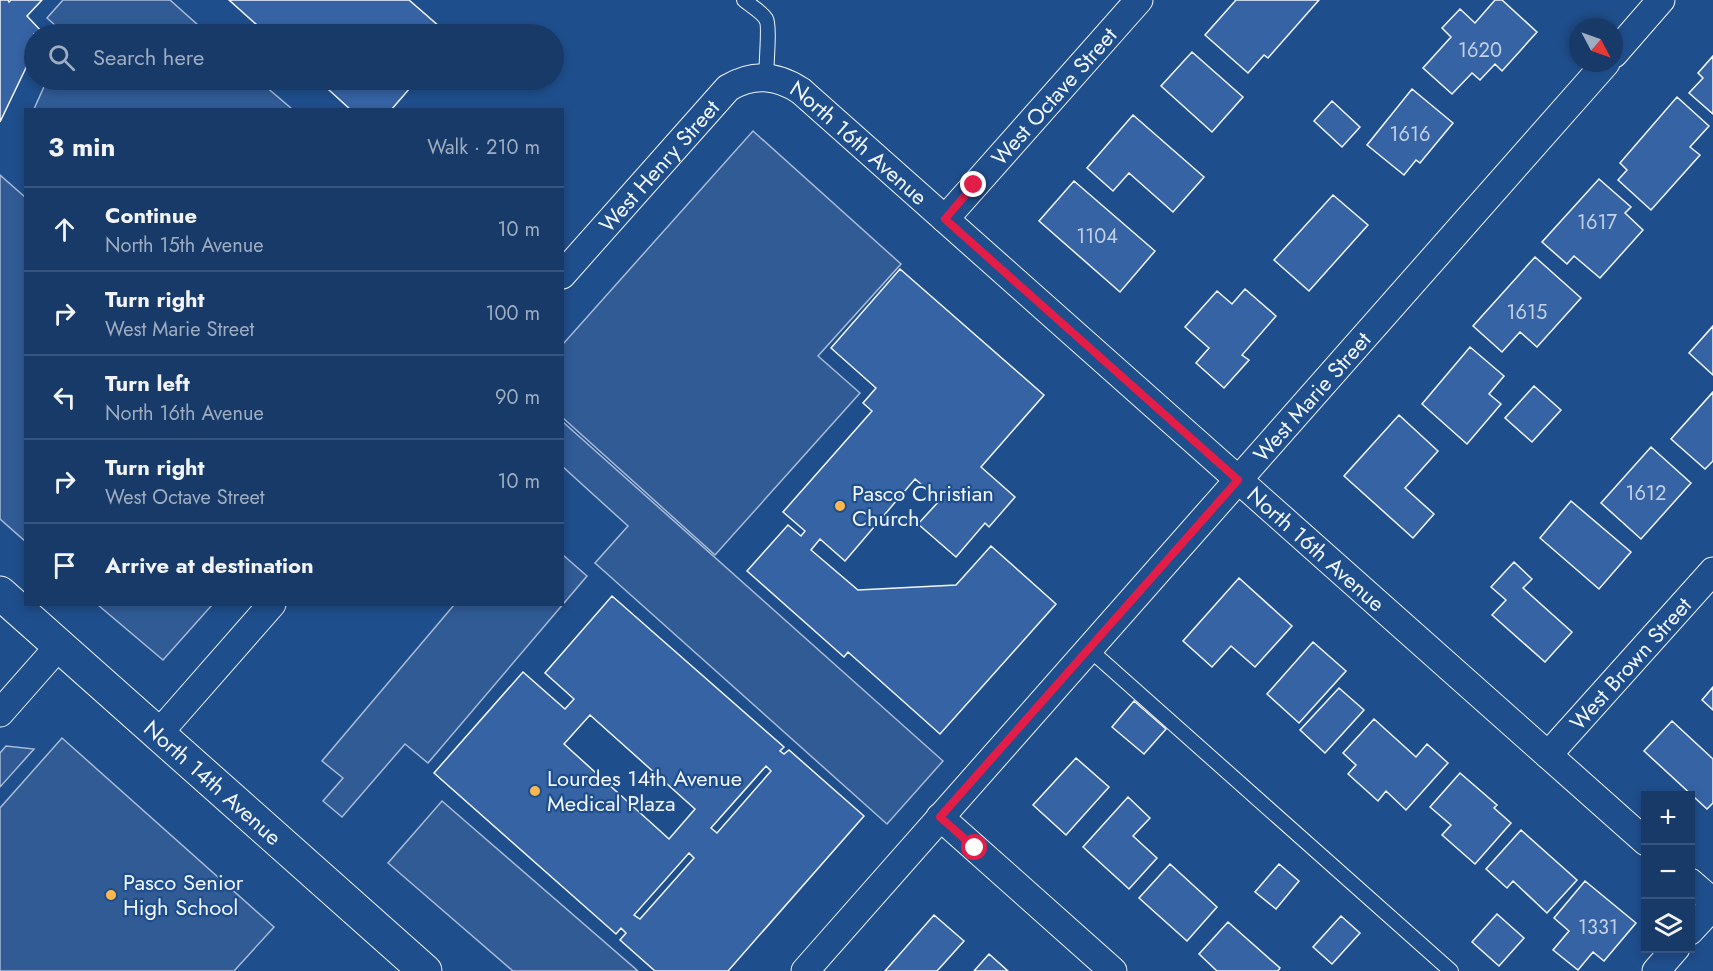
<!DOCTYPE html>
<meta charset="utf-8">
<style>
body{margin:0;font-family:Jost,sans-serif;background:#244571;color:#f1f3f6}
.controls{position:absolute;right:18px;bottom:18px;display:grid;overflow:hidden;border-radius:0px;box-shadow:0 3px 9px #0003}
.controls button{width:54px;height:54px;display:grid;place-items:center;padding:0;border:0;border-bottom:2px solid #36547d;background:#173a69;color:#f1f3f6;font:30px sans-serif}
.compass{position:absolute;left:1569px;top:18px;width:54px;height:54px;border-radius:50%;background:#173a69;box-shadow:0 3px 9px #0003;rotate:131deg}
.stop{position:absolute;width:18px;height:18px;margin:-14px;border:4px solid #e11d48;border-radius:50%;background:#fff}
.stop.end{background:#e11d48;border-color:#fff;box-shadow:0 2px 6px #0008}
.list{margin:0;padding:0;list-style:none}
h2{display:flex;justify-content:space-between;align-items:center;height:78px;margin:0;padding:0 24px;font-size:26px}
h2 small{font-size:20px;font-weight:400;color:#9eadc0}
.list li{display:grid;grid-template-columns:39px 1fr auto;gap:18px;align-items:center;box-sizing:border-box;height:84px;padding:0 24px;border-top:2px solid #36547d}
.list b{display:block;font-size:22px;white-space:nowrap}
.list p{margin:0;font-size:20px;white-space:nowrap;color:#9eadc0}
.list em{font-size:20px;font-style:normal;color:#9eadc0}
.icon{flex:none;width:33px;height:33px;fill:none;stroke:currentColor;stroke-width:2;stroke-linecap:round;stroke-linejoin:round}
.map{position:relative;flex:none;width:1713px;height:971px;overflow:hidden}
.search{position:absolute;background:#173a69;box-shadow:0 3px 9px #0003;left:24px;top:24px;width:540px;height:66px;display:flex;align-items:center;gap:15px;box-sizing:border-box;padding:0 21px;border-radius:33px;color:#9eadc0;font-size:22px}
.panel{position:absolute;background:#173a69;box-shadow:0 3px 9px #0003;left:24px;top:108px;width:540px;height:498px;border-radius:0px}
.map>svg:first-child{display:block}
.built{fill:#305b95;stroke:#a8bbd7;stroke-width:1.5}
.building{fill:#3563a3;stroke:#f2f6ff;stroke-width:1.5;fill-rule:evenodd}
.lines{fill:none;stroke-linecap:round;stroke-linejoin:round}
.lane-casing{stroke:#f2f6ff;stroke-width:16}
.street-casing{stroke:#f2f6ff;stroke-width:29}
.secondary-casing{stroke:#f2f6ff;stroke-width:35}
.lane{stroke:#1f4e8c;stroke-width:14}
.street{stroke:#1f4e8c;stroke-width:27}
.secondary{stroke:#1f4e8c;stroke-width:33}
.route{stroke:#e11d48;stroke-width:8}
.poi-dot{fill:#ffb74d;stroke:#1f4e8c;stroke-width:2}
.labels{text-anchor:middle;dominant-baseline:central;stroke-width:4.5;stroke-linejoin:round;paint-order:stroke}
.number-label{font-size:20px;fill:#c3d1e8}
.street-label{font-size:22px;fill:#f2f6ff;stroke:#1f4e8c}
.poi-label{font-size:22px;fill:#f2f6ff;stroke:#1f4e8c;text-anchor:start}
</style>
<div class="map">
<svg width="1713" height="971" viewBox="0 0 1713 971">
<rect width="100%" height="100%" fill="#1f4e8c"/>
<!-- built -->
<path class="built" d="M63,0H170L208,34H65L47,18Z
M47,80H258L292,109H34Z
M753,131L901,264L818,356L860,393L715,555L563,418V344Z
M0,175L25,197V541L0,519Z
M563,422L943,761L887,824L595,563L628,526L563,467Z
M563,555L587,576L428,763L405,744L342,817L323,801L343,778L322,761L454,605L562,604Z
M98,605L212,604V605L163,660Z
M62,738L274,927L234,971H0V808Z
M6,746L34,749L0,787V753Z
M442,801L638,971H513L388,863Z"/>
<!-- building -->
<path class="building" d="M0,0H8L9,2L11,0H42L27,16L43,33L42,34H34V51L0,122Z
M229,0H409L448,34H267Z
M1236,0H1319L1268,58L1264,55L1248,73L1205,35Z
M1495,0H1502L1537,32L1502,71L1495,64L1480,80L1472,73L1452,94L1423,68L1451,37L1442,28L1460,9L1475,23Z
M1192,52L1243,97L1212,132L1161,86Z
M1713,56V114L1689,93L1703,78L1698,73Z
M318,80H417L391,110H351Z
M1412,89L1453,123L1420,163L1416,160L1404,175L1367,145Z
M1677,97L1709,126L1690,147L1700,155L1651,210L1618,180L1627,170L1620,163Z
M1332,101L1360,127L1342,147L1314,121Z
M1133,115L1204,177L1173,212L1129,173L1113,191L1087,168Z
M1599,179L1631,207L1625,213L1643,230L1600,278L1574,256L1567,264L1542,242Z
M1074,181L1155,251L1120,292L1039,221Z
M1333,195L1368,225L1309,291L1274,260Z
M1535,257L1581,298L1537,347L1520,332L1502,352L1473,326Z
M900,269L1044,395L981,467L1015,497L989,527L985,523L956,557L918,524L940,500L915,479L845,561L820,539L811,550L858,590L956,585L991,546L1056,604L940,734L848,652L844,657L747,571L788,525L801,536L805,531L783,512L872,411L863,403L876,388L831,348Z
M1245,289L1276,316L1242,355L1249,360L1224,388L1196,363L1209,348L1185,327L1217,291L1232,304Z
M1713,326V375L1689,353Z
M1470,347L1504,376L1489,394L1501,404L1467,444L1422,404Z
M1534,386L1561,410L1532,442L1505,418Z
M1713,392V461L1705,469L1671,439Z
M1399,415L1438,451L1405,488L1434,514L1413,538L1344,476Z
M1651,447L1691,483L1641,539L1601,503Z
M1571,501L1631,552L1599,589L1540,538Z
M1514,562L1532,579L1523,588L1572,632L1545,662L1492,615L1506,600L1491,587Z
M1239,578L1292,626L1255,667L1231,646L1212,667L1183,641Z
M612,596L784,747L780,751L784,754L789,750L864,816L728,971H655L620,940L626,933L621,928L616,934L434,773L523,672L565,709L574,699L545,673ZM590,715L695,809L669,839L564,744ZM766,766L771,771L717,833L711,828ZM689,853L694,858L640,919L634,915Z
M1313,642L1346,671L1299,723L1267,694Z
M1713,687V710L1702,700Z
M1339,688L1364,710L1325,753L1300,730Z
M1134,701L1166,729L1144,754L1112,727Z
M1374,719L1416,757L1427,744L1448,763L1406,810L1386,791L1378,801L1348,774L1356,765L1343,753Z
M1672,721L1713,759V803L1707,809L1644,751Z
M1076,758L1109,787L1066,835L1033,805Z
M1460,773L1497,805L1494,808L1511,823L1475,864L1442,835L1451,825L1430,807Z
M1128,797L1150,818L1133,836L1157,858L1129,889L1083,847Z
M1521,830L1577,880L1547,913L1513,881L1507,888L1486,869Z
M1170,864L1217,907L1187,941L1139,898Z
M1279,864L1299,881L1276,909L1255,892Z
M1585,881L1636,923L1604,961L1593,952L1578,970L1553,950L1569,931L1554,918Z
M1497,914L1524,938L1499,966L1472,942Z
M934,915L964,941L937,971H885Z
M1341,916L1360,933L1332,964L1313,947Z
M1228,922L1280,968L1278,971H1217L1199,954Z
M989,954L1008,971H974Z"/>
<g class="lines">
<defs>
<path id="lane" d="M744,0C751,6 762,12 766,19C770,25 766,68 766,78
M1089,649L1451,971"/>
<g id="street">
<path d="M1614,54L1661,0"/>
<path id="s1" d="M945,219L1139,0"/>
<path id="s2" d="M562,275L728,88C753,73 777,75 801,91L1646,842"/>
<path d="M0,713L59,646"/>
<path d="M158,734L272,604"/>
<path id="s3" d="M1548,755L1713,571"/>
<path d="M940,817L1113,971"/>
<path d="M1690,882L1713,902"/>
<path d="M1690,931L1713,906"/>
<path id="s4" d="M805,971L1606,63"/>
<path d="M1656,971L1676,948"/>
</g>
<g id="secondary">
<path id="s5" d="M0,593L425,971"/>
</g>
</defs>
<!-- lane casing -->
<use href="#lane" class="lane-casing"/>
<!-- street casing -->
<use href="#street" class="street-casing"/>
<!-- secondary casing -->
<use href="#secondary" class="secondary-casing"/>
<!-- lane -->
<use href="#lane" class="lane"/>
<!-- street -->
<use href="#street" class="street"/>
<!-- secondary -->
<use href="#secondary" class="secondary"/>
</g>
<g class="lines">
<!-- route -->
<path class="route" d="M974,185L945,219L1238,480L940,817L975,848"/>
</g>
<!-- markers -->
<g class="poi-dot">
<circle cx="840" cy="506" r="6"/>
<circle cx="535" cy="791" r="6"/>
<circle cx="111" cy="895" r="6"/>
</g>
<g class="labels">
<!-- number labels -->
<g class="number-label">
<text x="1480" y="50">1620</text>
<text x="1410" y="134">1616</text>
<text x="1597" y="222">1617</text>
<text x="1097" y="236">1104</text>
<text x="1527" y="312">1615</text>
<text x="1646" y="493">1612</text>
<text x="1598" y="927">1331</text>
</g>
<!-- street labels -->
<g class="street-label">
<text stroke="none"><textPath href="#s1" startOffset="164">West Octave Street</textPath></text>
<text stroke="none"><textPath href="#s2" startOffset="405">North 16th Avenue</textPath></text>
<text stroke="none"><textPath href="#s2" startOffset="146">West Henry Street</textPath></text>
<text stroke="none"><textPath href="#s4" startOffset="766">West Marie Street</textPath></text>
<text stroke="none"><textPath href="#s2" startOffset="1017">North 16th Avenue</textPath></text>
<text stroke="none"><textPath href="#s3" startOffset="123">West Brown Street</textPath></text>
<text stroke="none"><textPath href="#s5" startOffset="285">North 14th Avenue</textPath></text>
</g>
<!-- poi labels -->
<g class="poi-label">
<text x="852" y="493">Pasco Christian<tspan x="852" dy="25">Church</tspan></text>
<text x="547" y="778">Lourdes 14th Avenue<tspan x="547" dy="25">Medical Plaza</tspan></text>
<text x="123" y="882">Pasco Senior<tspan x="123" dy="25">High School</tspan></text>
</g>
</g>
</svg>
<div class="controls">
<button>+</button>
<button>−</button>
<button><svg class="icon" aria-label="layers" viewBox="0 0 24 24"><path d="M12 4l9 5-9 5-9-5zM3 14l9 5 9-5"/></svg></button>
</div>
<svg class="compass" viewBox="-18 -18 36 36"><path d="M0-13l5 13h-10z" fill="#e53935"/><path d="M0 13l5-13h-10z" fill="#9eadc0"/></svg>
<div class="stop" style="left:975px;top:848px"></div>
<div class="stop end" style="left:974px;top:185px"></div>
<div class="search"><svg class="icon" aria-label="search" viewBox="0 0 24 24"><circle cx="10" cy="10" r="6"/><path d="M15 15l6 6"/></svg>Search here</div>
<section class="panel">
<h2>3 min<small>Walk · 210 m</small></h2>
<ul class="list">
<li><svg class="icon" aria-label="ahead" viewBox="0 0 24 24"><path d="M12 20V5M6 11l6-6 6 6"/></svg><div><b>Continue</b><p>North 15th Avenue</p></div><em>10 m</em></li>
<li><svg class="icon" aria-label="right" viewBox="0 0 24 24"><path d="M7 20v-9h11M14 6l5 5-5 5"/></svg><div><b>Turn right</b><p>West Marie Street</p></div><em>100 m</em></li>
<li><svg class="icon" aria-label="left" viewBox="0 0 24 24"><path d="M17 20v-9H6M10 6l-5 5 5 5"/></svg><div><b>Turn left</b><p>North 16th Avenue</p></div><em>90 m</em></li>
<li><svg class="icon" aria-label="right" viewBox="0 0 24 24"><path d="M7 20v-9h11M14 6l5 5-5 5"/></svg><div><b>Turn right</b><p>West Octave Street</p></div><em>10 m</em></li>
<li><svg class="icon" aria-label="arrive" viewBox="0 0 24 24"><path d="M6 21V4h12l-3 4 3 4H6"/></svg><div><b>Arrive at destination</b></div></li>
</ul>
</section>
</div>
